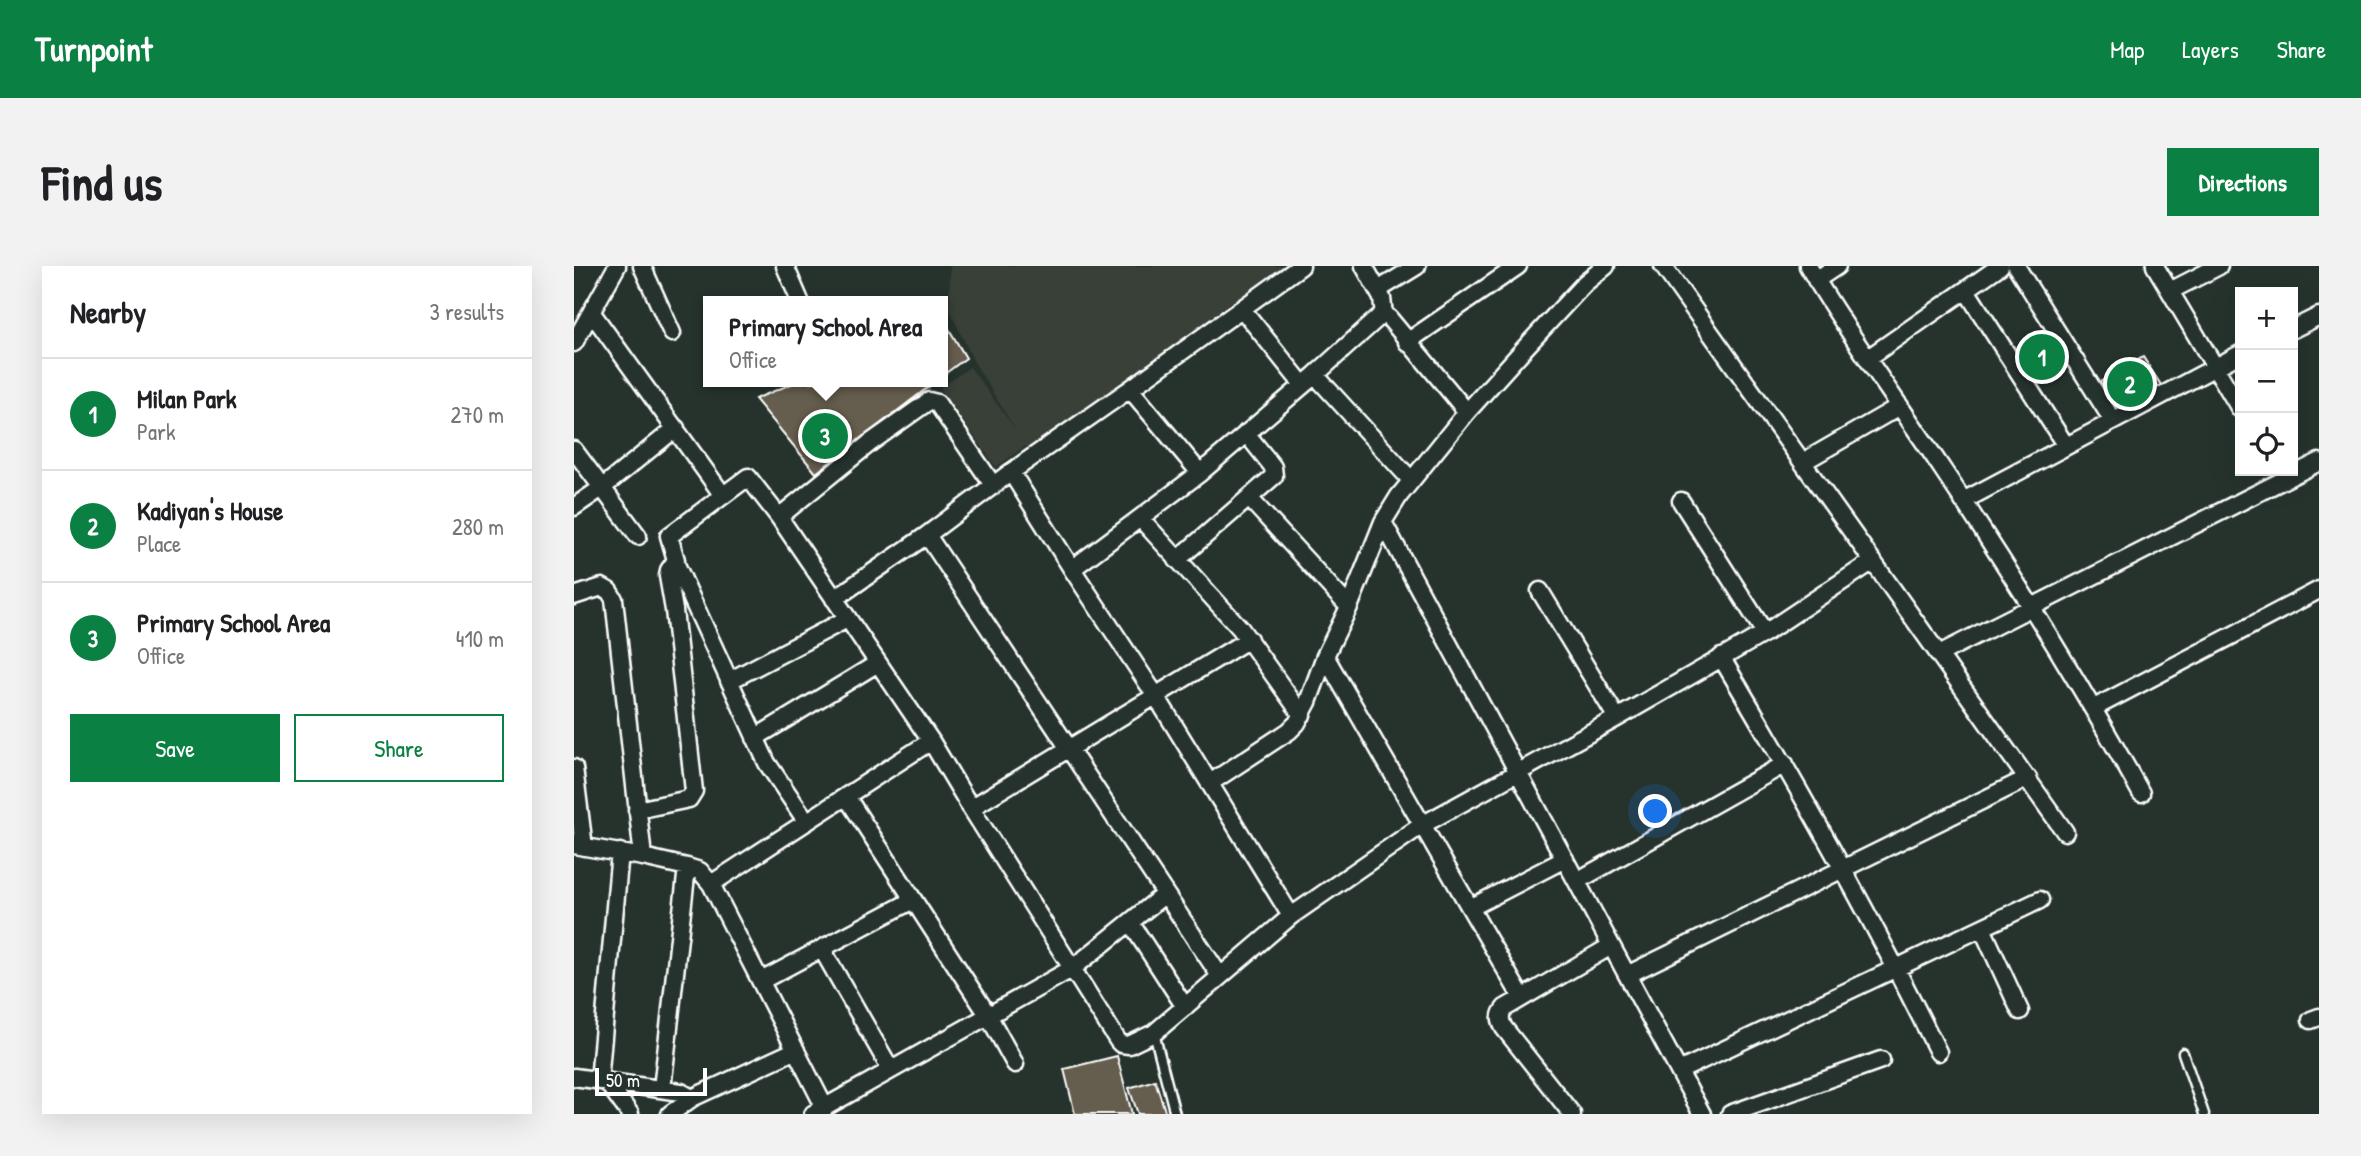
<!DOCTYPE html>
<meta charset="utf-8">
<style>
body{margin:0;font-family:"Patrick Hand",sans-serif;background:#f2f2f2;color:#202124}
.controls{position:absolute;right:21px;top:21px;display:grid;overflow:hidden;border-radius:0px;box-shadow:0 7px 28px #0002}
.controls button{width:63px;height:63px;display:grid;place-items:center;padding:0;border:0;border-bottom:2px solid #e0e0e0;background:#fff;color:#202124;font:35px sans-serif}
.scale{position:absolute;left:21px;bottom:18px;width:112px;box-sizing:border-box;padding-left:7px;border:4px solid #fff;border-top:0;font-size:19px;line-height:24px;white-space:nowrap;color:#fff;-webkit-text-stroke:5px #26332d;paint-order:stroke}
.you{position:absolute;left:1082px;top:546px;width:24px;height:24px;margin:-18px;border:5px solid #fff;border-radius:50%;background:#1a73e8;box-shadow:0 0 0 10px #1a73e833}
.badge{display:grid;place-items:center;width:46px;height:46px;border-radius:50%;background:#0b8043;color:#fff;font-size:23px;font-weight:700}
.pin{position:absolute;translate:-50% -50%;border:4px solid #fff;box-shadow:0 2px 7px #0006}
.popup{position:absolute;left:129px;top:30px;width:245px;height:91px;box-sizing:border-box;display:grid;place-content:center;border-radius:0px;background:#fff;filter:drop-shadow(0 2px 5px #0005);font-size:23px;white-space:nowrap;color:#757577}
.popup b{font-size:26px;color:#202124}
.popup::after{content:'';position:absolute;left:50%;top:100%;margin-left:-14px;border:14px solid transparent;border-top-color:#fff}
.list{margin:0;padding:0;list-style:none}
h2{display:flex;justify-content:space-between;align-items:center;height:91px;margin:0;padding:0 28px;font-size:30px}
h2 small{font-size:23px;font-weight:400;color:#757577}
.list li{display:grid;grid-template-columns:46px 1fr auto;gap:21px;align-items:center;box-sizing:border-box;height:112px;padding:0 28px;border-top:2px solid #e0e0e0}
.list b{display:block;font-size:26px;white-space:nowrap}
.list p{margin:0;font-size:23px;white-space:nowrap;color:#757577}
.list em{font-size:23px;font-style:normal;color:#757577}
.actions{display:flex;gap:14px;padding:21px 28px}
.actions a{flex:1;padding:16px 0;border:2px solid #0b8043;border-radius:0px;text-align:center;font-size:24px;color:#0b8043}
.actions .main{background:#0b8043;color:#fff}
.icon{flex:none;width:38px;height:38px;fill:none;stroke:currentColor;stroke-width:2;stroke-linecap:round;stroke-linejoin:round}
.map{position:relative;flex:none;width:1745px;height:848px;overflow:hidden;border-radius:0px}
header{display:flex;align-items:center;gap:42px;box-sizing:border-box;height:98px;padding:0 35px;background:#0b8043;color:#fff}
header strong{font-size:33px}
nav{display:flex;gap:38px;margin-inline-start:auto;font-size:24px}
.intro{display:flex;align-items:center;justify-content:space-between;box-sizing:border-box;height:168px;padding:0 42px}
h1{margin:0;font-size:49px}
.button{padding:18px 32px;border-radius:0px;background:#0b8043;color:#fff;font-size:24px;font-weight:700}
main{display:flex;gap:42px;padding:0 42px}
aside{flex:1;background:#fff;border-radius:0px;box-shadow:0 7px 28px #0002}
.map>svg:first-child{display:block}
.built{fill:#394037}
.building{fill:#655d4e;stroke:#fff;stroke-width:2}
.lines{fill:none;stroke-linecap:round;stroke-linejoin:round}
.service-casing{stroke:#fff;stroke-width:13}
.minor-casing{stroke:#fff;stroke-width:21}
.service{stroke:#26332d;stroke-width:8}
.minor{stroke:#26332d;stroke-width:16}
</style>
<header>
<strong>Turnpoint</strong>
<nav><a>Map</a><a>Layers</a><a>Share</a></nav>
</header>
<div class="intro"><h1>Find us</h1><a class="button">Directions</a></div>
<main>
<aside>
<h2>Nearby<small>3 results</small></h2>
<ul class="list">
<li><span class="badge">1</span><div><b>Milan Park</b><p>Park</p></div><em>270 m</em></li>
<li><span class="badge">2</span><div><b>Kadiyan's House</b><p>Place</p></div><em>280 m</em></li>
<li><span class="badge">3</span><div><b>Primary School Area</b><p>Office</p></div><em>410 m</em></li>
</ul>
<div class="actions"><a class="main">Save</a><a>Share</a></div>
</aside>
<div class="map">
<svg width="1745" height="848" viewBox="0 0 1745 848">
<rect width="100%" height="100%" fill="#26332d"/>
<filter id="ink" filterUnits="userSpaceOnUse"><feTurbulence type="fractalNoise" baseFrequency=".0143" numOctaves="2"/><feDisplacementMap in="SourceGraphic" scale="14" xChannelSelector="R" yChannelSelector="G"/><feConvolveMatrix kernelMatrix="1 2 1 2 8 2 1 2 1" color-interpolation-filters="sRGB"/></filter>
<g filter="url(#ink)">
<!-- built -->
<path class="built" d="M376,0H718L676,34L455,183L452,180L422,201L366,122L396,101L443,166L400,96L375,42Z"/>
<!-- building -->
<path class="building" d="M375,63L392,92L368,110V67Z
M1569,91L1587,119L1544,144L1526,116Z
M222,116H361L242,207L181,133Z
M543,790L558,848H501L490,803Z
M581,814L592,848H564L555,822Z"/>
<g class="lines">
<defs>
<path id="service" d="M580,767L601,848
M1609,787L1630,848"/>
<path id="minor" d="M68,0L98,67
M211,0L226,35
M790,0L808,32L810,49L815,52L893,146
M1089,0L1491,566
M1234,0C1275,70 1324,136 1369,204C1439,309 1506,417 1567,527
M1442,0L1539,155
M1581,0L1666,143
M1242,14L1263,0
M804,24L843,0
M1392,24L1492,180
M1596,25L1645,0
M668,43L729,119
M18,47L148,228
M1719,63L1745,50
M833,76L944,0
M0,77L43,0
M1294,92L1426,0
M741,109L837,214
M556,123L626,207
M0,184L64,270
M1229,196L1326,140
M437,206L498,303L582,430L717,650
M676,233L775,341
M1107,235L1191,367
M1389,235L1666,88
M0,241L29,221L102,162
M205,251L296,177L355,135L363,137L419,219
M567,253L666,362L728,449
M809,256L1128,848
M353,269L646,710
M603,294L700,210L699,201L672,167
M101,296L193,497L233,556
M498,303L626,207L741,109L805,51L810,49
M966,325L1043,452
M0,330L28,321L35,325L40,333L69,591
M260,333L353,269L437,206L556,123L727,0
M1365,388L1745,196
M751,390L948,732
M1147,391C1224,520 1298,651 1364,786
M155,415L273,353
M1520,442L1745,324
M181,472L304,397
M0,502L10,581
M636,517L715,465L723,457L734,436L751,390L775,341L809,256L825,230L893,146L948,85L1011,17L1032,0
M272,530L414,749L441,798
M397,542L675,373
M63,544L115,533L120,525L100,344L94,310L95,304L102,294L95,270L174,211L205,251L357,475L397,542L544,775L547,778L555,779L580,767L717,650L848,559L1043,452L1191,367L1299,295
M0,579L69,591L113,601L126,605L137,618L251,842
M1003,615L1211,498
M137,618L357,475
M896,642L991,593
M556,656L611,741
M1408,662L1446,745
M248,683L317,804
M1053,709L1454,512
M187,715L339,634
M1737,754L1745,751
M1105,805L1466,634
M0,811L107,826L118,832
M25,815L46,586
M33,816L56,848
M88,823L113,601
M96,848L118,832L222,784
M239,848L499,702L591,628
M998,848L930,762C926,754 925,749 931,742L1037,680
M1156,848L1307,794"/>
</defs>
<!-- service casing -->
<use href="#service" class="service-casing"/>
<!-- minor casing -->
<use href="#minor" class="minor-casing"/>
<!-- service -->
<use href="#service" class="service"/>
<!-- minor -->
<use href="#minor" class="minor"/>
</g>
</g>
</svg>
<div class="controls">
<button>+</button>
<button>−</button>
<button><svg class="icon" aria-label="locate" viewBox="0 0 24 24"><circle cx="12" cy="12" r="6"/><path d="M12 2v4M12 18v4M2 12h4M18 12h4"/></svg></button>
</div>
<div class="scale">50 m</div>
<div class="you"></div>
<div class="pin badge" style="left:1468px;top:91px">1</div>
<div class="pin badge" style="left:1556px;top:118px">2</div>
<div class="pin badge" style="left:251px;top:170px">3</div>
<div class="popup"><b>Primary School Area</b>Office</div>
</div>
</main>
